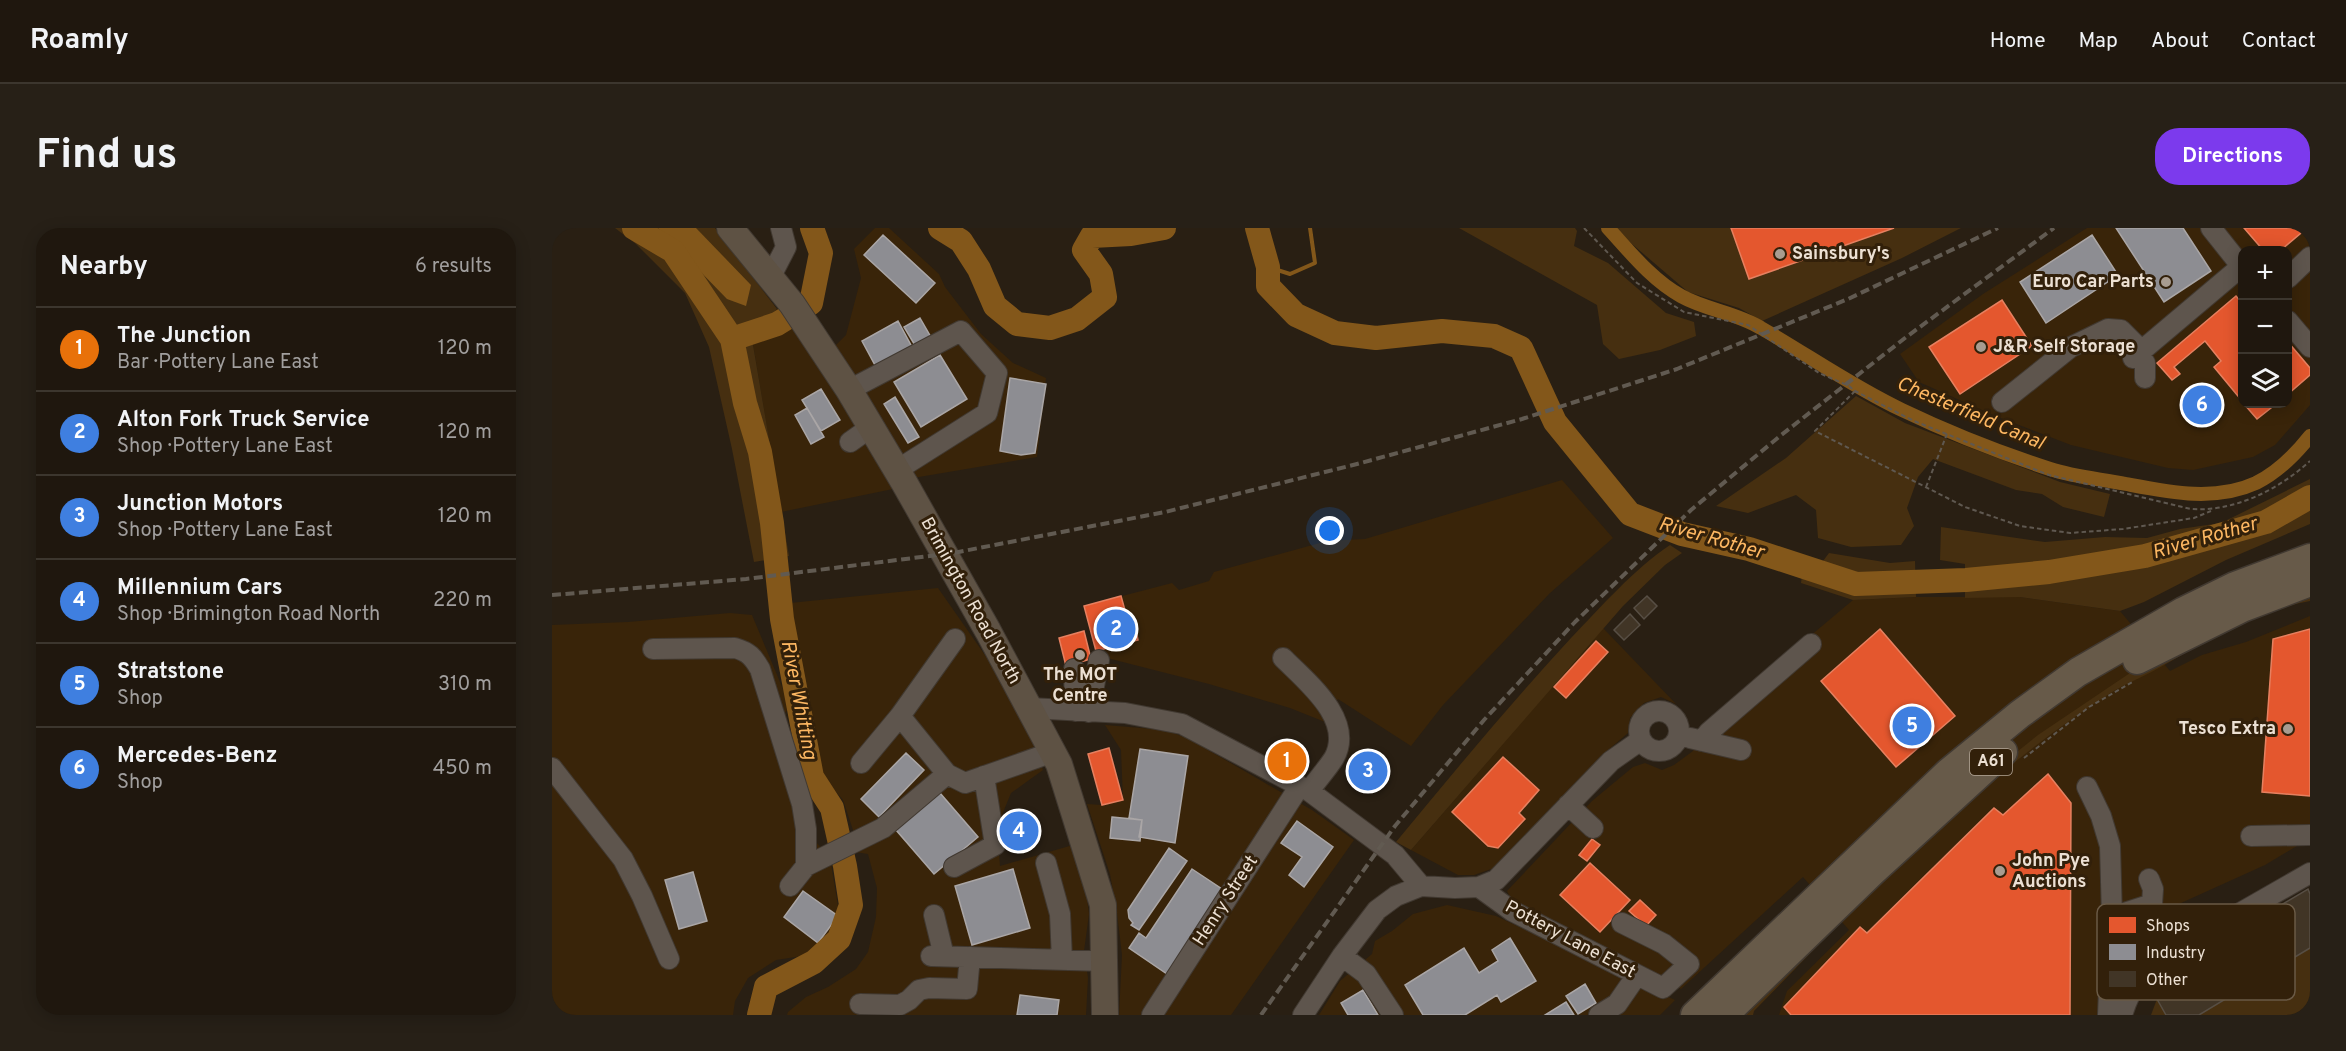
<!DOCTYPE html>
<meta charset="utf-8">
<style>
body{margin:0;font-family:Overpass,sans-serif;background:#272017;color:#f1f3f6}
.controls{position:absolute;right:18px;top:18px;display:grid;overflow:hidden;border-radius:12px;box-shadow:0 3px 15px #0003}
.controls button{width:54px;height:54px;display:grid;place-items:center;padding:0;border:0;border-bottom:2px solid #3c362e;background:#1f170e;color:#f1f3f6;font:30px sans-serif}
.you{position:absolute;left:778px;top:303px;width:21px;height:21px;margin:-15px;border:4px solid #fff;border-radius:50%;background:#1a73e8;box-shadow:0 0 0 9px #1a73e833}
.badge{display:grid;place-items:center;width:39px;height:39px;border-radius:50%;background:#7c3aed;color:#fff;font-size:20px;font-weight:700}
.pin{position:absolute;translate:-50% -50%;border:3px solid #fff;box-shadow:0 2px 6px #0006}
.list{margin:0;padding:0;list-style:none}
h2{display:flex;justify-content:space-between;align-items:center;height:78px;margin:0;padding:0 24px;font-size:26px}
h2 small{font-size:20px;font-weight:400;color:#a19f9e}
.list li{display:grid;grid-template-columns:39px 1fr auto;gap:18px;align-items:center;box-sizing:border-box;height:84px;padding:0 24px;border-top:2px solid #3c362e}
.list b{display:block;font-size:22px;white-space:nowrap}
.list p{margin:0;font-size:20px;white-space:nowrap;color:#a19f9e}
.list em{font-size:20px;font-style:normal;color:#a19f9e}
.icon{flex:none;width:33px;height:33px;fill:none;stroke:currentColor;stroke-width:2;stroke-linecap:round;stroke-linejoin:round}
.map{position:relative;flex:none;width:1758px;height:787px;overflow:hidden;border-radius:24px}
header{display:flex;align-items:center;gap:36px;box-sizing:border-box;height:84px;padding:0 30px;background:#1f170e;border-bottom:2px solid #3c362e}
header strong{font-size:28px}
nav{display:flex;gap:33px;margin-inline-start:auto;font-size:21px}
.intro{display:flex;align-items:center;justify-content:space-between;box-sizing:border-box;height:144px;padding:0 36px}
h1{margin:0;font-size:42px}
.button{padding:15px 27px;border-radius:24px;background:#7c3aed;color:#fff;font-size:21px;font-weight:700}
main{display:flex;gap:36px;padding:0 36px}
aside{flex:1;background:#1f170e;border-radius:24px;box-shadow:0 3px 15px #0003}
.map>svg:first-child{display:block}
.built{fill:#392409;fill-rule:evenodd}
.green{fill:#462f10}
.water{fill:#83571a}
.shops{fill:#e4572e;stroke:#e68060;stroke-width:1.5}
.industry{fill:#8d8d92;stroke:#aaa6a6;stroke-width:1.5}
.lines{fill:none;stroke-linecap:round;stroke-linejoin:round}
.stream{stroke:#83571a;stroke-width:4}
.canal{stroke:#83571a;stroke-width:14}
.river{stroke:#83571a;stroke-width:24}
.building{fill:#413526;stroke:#574e44;stroke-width:1.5}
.minor-casing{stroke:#413931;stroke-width:22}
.major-casing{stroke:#413931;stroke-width:28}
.highway-casing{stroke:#413931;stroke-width:31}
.path{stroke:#5f5850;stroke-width:2;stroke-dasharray:4.5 3;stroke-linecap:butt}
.minor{stroke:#5e554d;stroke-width:20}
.major{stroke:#5e5244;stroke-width:26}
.highway{stroke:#675a49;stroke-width:28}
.rail{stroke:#615a51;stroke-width:4;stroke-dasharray:9 4.5;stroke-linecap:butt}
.poi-dot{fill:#a89c90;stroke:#32200a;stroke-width:2}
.labels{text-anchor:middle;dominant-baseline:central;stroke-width:6;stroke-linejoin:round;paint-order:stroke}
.shield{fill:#32200a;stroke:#b4a697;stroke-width:1.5}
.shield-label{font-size:16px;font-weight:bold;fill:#ece0d3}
.poi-label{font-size:18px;font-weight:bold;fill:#ece0d3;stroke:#32200a;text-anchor:start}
.street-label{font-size:18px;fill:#ece0d3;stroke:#32200a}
.water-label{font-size:20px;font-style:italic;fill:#fdb762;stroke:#32200a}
.key{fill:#32200a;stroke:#6a5a46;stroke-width:1.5}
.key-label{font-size:16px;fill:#ece0d3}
</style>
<header>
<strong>Roamly</strong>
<nav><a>Home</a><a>Map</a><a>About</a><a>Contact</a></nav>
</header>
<div class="intro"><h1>Find us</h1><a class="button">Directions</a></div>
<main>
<aside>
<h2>Nearby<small>6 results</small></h2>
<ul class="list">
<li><span class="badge" style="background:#e8710a">1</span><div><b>The Junction</b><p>Bar · Pottery Lane East</p></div><em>120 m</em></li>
<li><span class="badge" style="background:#3f7fe0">2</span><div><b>Alton Fork Truck Service</b><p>Shop · Pottery Lane East</p></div><em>120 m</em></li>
<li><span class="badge" style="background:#3f7fe0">3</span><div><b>Junction Motors</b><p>Shop · Pottery Lane East</p></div><em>120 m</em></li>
<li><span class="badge" style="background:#3f7fe0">4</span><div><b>Millennium Cars</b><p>Shop · Brimington Road North</p></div><em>220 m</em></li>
<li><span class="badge" style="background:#3f7fe0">5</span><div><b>Stratstone</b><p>Shop</p></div><em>310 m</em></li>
<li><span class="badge" style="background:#3f7fe0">6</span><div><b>Mercedes-Benz</b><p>Shop</p></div><em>450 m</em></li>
</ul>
</aside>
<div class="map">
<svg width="1758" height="787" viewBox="0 0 1758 787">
<rect width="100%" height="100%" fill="#291f13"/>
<!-- built -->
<path class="built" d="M323,0H337L387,46L393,59L429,106L461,135L494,150L485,229L361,250L280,121L294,107L309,50L302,21Z
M1535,0H1758V177L1723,217L1701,229L1641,242L1616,240L1519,217L1441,187L1367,154L1348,126L1431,66ZM1690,22H1736V176H1690Z
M225,81L252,116L299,189L341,261L229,284L200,110Z
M1010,252L1061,310L998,365L891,477L859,518L786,471L773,494L738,480L657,456L555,430L544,423L532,378L620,355L627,362L657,353L662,344L775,313L813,311Z
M386,360L442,440L481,514L491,542L459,565L450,587L446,613L448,638L521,617L533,654L537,686L532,723L536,750L534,787H235L236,784L254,769L276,759L304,741L316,724L324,689L325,660L316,626L303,624L279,636L288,690L276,710L267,721L250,728L224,732L196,750L183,773L181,787H0V397L76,394L178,385L200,387L238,478L231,488L259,579L264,614L273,624L303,608L291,572L277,556L262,526L238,375Z
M1364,369H1468L1568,383L1618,443L1650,427L1694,414L1758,388V616L1745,618L1713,637L1545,713L1547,787H1227L1235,763L1297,702L1251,649L1129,761L960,673L955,663L1040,573L1081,539L1093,535L1110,542L1122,537L1141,523L1151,498L1301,372Z
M1051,400L1124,476L1109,469L1092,475L1078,490L1076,505L1049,528L945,639L922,647H906L859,622Z
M553,497L614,502L637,511L760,582L802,612L679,787H567L570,727L565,685L558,646L535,576L550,577L571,572L569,522Z
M895,677L944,688L1123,772L1108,787H767L788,753L820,726L823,713L840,703L861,686Z"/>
<!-- green -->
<path class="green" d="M63,0H163L225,81L200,111L237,328L202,334L180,221L157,119L133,65L84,16Z
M907,0H1023L1025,3L1022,18L1056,35L1114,85L1142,94L1144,108L1108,122L1067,131L1051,116L1045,77Z
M1065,0H1179L1197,51L1342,0H1409L1350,30L1210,93L1187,80L1136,64L1073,10Z
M1304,168L1353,195L1508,254L1558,266L1552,289L1511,279L1490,266L1464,262L1381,231L1366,249L1355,280L1362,298L1349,317L1299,319L1266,310L1264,282L1244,267L1196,285L1164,278L1234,230Z
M1758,251V296L1674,332L1592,374L1568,383L1468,369L1413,370V336L1388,332L1389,299L1493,314L1553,309L1595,310L1628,301L1669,295Z
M1118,317L1130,325L1113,337L1071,378L859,622L844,614C901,545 958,476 1019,410C1050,378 1081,342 1118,317Z
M1277,325L1338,335L1363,333L1364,369L1301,372L1249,355L1252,332L1271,333Z
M1758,364V373C1703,383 1653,414 1605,441C1589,450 1572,456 1557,466C1423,552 1313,670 1202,783L1201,787H1183L1435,548L1486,507L1578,445L1615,425Z
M1756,661L1758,666V787H1599L1605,771L1624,759L1616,744Z"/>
<!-- water -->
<path class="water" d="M106,0H144L199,57L194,78L175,71Z"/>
<!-- shops -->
<path class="shops" d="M1179,0H1342L1197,51Z
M1692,0H1755L1729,22H1711Z
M1684,68L1690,75V173L1662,139L1669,133L1653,113L1622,139L1628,146L1620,152L1605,135Z
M1450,72L1480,118L1408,166L1377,119Z
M1736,114L1758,140V147L1736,166Z
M1692,176H1724L1705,191Z
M569,368L579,404L584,403L586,412L544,423L532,378Z
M1328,401L1403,488L1344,539L1269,453Z
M1758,401V568L1710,564L1721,411Z
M532,403L539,431L514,438L507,410Z
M1044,413L1056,424L1014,470L1002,459Z
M743,515L753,521L743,538L750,542L746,549L721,533L727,522L735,528Z
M557,520L571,572L550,577L536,526Z
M951,529L987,562L967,585L973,591L946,620L936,618L900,584Z
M1496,546L1519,575L1518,787H1239L1232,779L1308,699L1315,705L1442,580L1451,587Z
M1040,611L1048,617L1035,633L1027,627Z
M1038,635L1078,672L1048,704L1008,667Z
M1088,672L1104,687L1094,698L1077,683Z"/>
<!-- industry -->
<path class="industry" d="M1564,0H1631L1659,43L1612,74Z
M331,7L383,55L364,75L312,27Z
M1540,7L1566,47L1494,95L1468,54Z
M368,90L380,111L364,119L352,99Z
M346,93L360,119L324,139L310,113Z
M388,127L415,171L369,199L342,154Z
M458,150L494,156L483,225L469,227L448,223Z
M269,161L288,192L269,203L250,172Z
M343,169L367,209L356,215L332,176Z
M255,180L272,209L259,216L243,187Z
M588,521L636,528L623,615L587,609L590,592L577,590Z
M354,525L372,542L327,589L309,571Z
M388,565L426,609L382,646L344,602Z
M560,589L590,592L588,613L558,610Z
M745,593L781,619L752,659L737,647L750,629L729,615Z
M617,620L635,633L587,702L579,697L581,695L577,690L576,682Z
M461,641L478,700L420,717L403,658Z
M640,641L670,661L615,746L577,720L587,705L594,710Z
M141,644L155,693L127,701L113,652Z
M251,663L286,688L266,715L232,689Z
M958,710L984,753L949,774L945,767L913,787H871L853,757L912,720L927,745L946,733L940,722Z
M1033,756L1044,775L1026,786L1014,768Z
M811,762L826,787H796L789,775Z
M468,767L507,772L505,787H465Z
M1014,774L1022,787H993Z"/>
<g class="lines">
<!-- stream -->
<path class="stream" d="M716,39L738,46L763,35L758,0"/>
<!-- canal -->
<path class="canal" d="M1056,0C1078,24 1100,52 1129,68C1154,82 1185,85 1209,100C1256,127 1301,159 1350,182C1398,205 1449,225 1498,241C1522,249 1549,251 1574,256C1616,264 1663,274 1704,255C1726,244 1743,227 1758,208"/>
<!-- river -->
<path class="river" d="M82,0L121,23L180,111L225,96L259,75L269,25L260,0
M388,0L409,13L427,41L443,78L465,96L498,100L525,91L553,69L549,46L532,22L540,8L579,6L612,0
M705,0L716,39V58L744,87L783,105L824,110L890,103L942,108L969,120L1003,194L1078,286L1130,306L1197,321L1304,356L1414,352L1497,344L1593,328L1714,294L1758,269
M180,111L193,175L208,224L220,295L230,391L260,549L280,580L293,638L299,677L287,711L262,734L214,759L207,787"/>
</g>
<!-- building -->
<path class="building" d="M1095,368L1105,378L1092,391L1082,380Z
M1078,386L1088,397L1072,412L1062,402Z
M1756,661L1758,666V720L1647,787H1614L1605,771L1625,759L1616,744Z"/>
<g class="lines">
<defs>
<path id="minor" d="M1659,0L1690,39
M218,50L234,19L229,0
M1736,50L1758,29
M1736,93L1758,119
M1586,126L1593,135V150
M1581,130L1690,38
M297,162L409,103L445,145L435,185L345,242
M1450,174L1519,119L1556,101L1569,102L1590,123
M298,214L319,199
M101,421L183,420C197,424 201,429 208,441L250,576L254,601V638
M731,430C755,454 803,492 782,530C775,541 765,552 757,563
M522,441L523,483
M477,480L573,485L630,496L757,563L843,627L869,658
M1087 503a20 20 0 1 1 40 0a20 20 0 1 1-40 0Z
M537,484L547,432
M348,488L403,411
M1138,510L1189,522
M1150,513L1157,504L1259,416
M309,535L348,488L395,546
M0,540L71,631L90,668L117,731
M1535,559L1549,588L1558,618L1560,689L1556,787
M1016,577L1041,600
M1699,608L1758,607
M494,635L508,686L510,732
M402,639L443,617L432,548
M238,658L254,638L331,600L395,546L413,555L501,524
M927,659L944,652L1059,533L1089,512
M382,687L392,728
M1560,689L1600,676L1601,661L1597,651
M379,728L552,733
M790,728L814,746L841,787
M308,776L348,777L357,772L367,762L377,760L415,761L418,729
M600,787L747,559
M751,787L790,728L825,682L844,668L869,658L903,660L927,659L960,683L1111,760L1137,736L1112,716L1070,695
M1047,787L1065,776L1085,747
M1570,787C1579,758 1589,746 1613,728L1758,645"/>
<path id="major" d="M178,0L240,76L297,162L353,256L436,403L507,536L551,677L553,787"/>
<path id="highway" d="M1585,432L1690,380L1758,354
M1143,787L1397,544L1468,486L1526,444L1632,383L1683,358L1758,330
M1172,787L1320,644L1451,524"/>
</defs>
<!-- minor casing -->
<use href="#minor" class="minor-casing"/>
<!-- major casing -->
<use href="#major" class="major-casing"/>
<!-- highway casing -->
<use href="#highway" class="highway-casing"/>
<!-- path -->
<path class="path" d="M1032,0L1085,55L1132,84L1196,97L1267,145L1297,158L1303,163L1362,193L1497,247L1639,281C1682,284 1726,262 1758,233
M1303,163L1263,203L1413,279L1468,298L1518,305L1571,301L1642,290L1659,283
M1374,259L1395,206
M1472,530L1537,479L1582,453"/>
<!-- minor -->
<use href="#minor" class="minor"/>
<!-- major -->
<use href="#major" class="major"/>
<!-- highway -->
<use href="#highway" class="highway"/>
<!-- rail -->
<path class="rail" d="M0,367L194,351L401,325L613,284L805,236L970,191L1125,141L1296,71L1446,0
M709,787L843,598L932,492L1023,394L1139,282L1228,208L1353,110L1502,0"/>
</g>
<!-- markers -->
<g class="poi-dot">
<circle cx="1228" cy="26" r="6"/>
<circle cx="1614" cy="54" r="6"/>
<circle cx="1429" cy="119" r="6"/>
<circle cx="528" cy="427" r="6"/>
<circle cx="1736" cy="501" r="6"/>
<circle cx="1448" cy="643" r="6"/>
</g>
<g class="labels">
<!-- shield labels -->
<rect class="shield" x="1418" y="521" width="42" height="26" rx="4.5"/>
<g class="shield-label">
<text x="1439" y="534">A61</text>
</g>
<!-- poi labels -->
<g class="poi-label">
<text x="1240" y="26">Sainsbury's</text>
<text x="1602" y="54" text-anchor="end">Euro Car Parts</text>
<text x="1441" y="119">J&amp;R Self Storage</text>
<text x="528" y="447" text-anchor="middle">The MOT<tspan x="528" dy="21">Centre</tspan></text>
<text x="1724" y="501" text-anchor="end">Tesco Extra</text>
<text x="1460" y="633">John Pye<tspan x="1460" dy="21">Auctions</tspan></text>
</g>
<!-- street labels -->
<g class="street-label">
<text transform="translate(418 373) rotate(61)">Brimington Road North</text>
<text transform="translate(674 673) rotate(-57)">Henry Street</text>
<text transform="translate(1018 712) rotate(28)">Pottery Lane East</text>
</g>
<!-- water labels -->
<g class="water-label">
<text transform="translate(1418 186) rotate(23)">Chesterfield Canal</text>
<text transform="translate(1159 311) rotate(16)">River Rother</text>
<text transform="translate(1653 311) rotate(-16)">River Rother</text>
<text transform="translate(246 472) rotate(79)">River Whitting</text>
</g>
</g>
<!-- legend -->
<rect x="1545" y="676" width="198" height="96" rx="9" class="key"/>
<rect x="1557" y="689" width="27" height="16" fill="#e4572e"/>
<rect x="1557" y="716" width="27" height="16" fill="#8d8d92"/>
<rect x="1557" y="743" width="27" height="16" fill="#413526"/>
<g class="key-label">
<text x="1594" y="703">Shops</text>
<text x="1594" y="730">Industry</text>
<text x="1594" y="757">Other</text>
</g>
</svg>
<div class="controls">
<button>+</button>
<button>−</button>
<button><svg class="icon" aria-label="layers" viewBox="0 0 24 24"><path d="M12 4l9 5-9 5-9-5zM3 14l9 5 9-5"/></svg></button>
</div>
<div class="you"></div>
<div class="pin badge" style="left:735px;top:533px;background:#e8710a">1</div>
<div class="pin badge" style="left:564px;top:401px;background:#3f7fe0">2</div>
<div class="pin badge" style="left:816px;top:543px;background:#3f7fe0">3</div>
<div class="pin badge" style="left:467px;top:603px;background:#3f7fe0">4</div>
<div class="pin badge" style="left:1360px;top:498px;background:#3f7fe0">5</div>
<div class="pin badge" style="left:1650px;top:177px;background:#3f7fe0">6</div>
</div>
</main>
